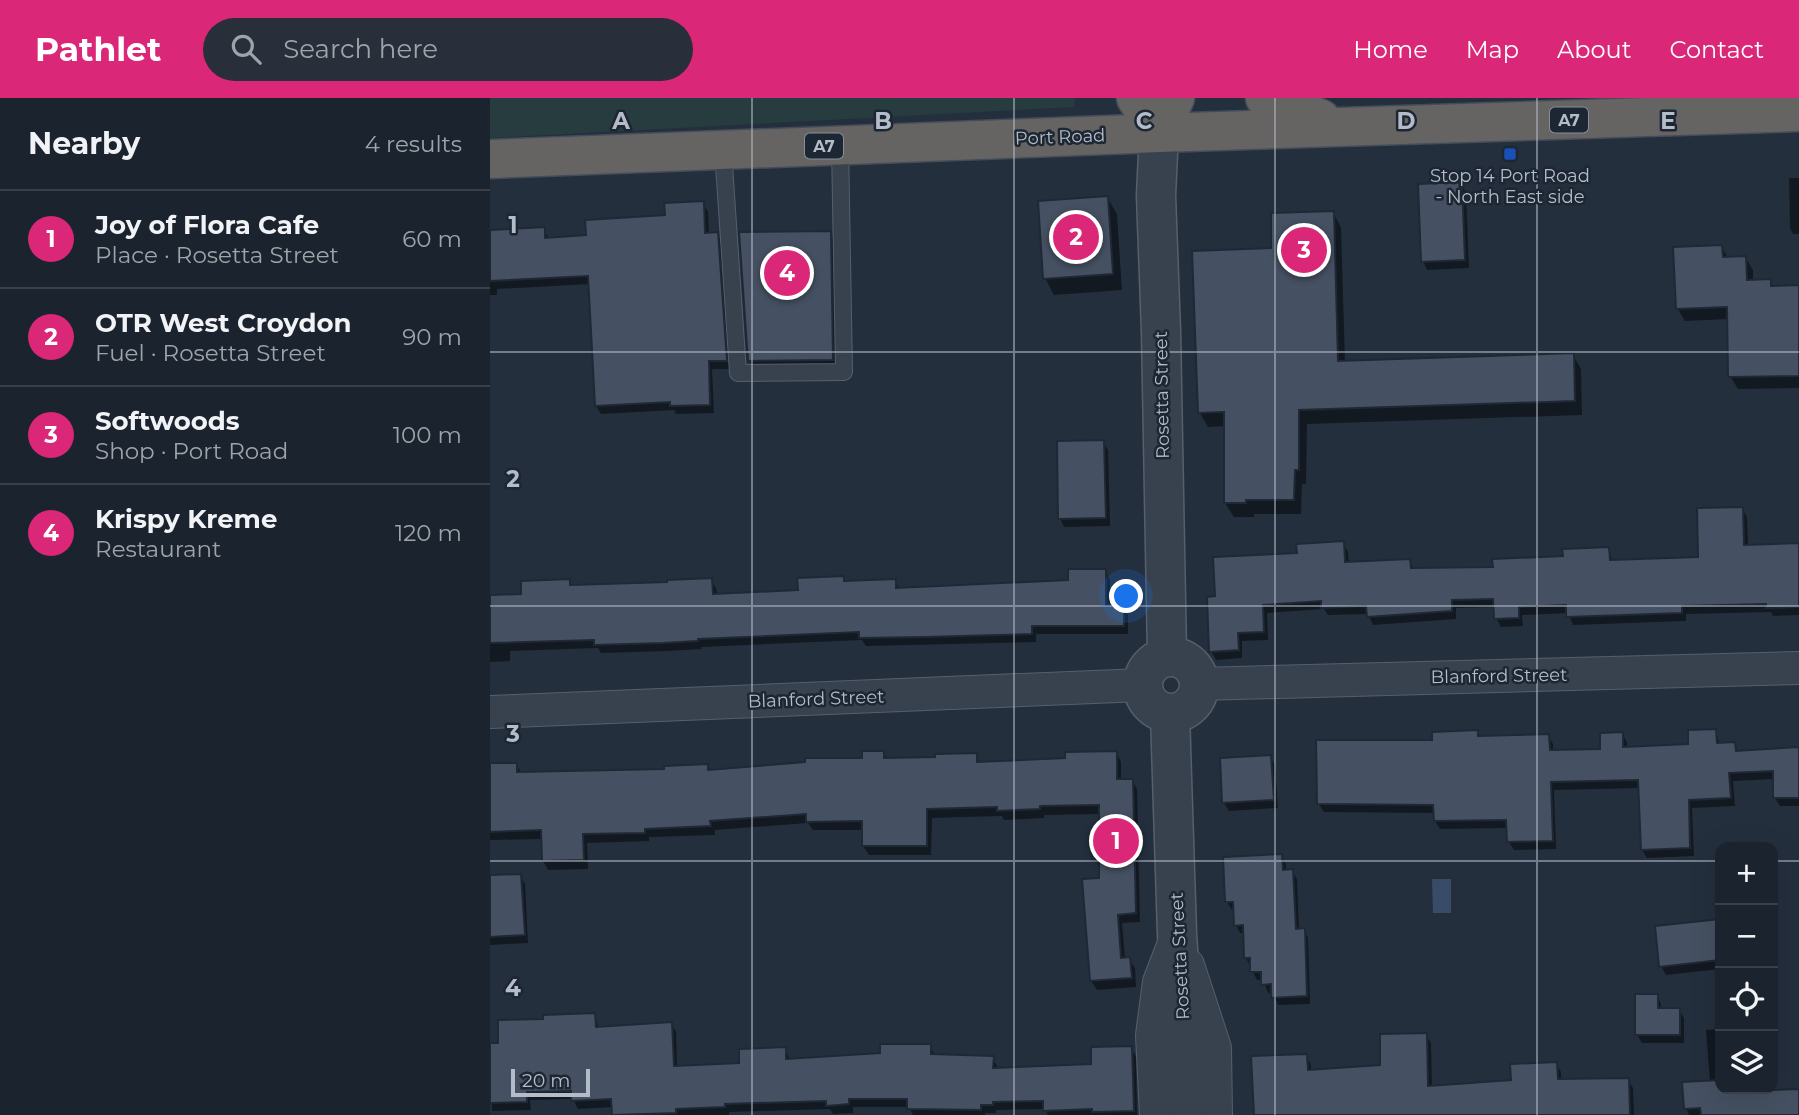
<!DOCTYPE html>
<meta charset="utf-8">
<style>
body{margin:0;font-family:Montserrat,sans-serif;background:#282f3a;color:#f1f3f6}
.controls{position:absolute;right:21px;bottom:21px;display:grid;overflow:hidden;border-radius:14px;box-shadow:0 7px 28px #0002}
.controls button{width:63px;height:63px;display:grid;place-items:center;padding:0;border:0;border-bottom:2px solid #39404a;background:#1b232e;color:#f1f3f6;font:35px sans-serif}
.scale{position:absolute;left:21px;bottom:18px;width:79px;box-sizing:border-box;padding-left:7px;border:4px solid #b4bcc9;border-top:0;font-size:19px;line-height:24px;white-space:nowrap;color:#b4bcc9;-webkit-text-stroke:5px #1d2633;paint-order:stroke}
.you{position:absolute;left:637px;top:499px;width:24px;height:24px;margin:-18px;border:5px solid #fff;border-radius:50%;background:#1a73e8;box-shadow:0 0 0 10px #1a73e833}
.badge{display:grid;place-items:center;width:46px;height:46px;border-radius:50%;background:#db2777;color:#fff;font-size:23px;font-weight:700}
.pin{position:absolute;translate:-50% -50%;border:4px solid #fff;box-shadow:0 2px 7px #0006}
.list{margin:0;padding:0;list-style:none}
h2{display:flex;justify-content:space-between;align-items:center;height:91px;margin:0;padding:0 28px;font-size:30px}
h2 small{font-size:23px;font-weight:400;color:#a0a4aa}
.list li{display:grid;grid-template-columns:46px 1fr auto;gap:21px;align-items:center;box-sizing:border-box;height:98px;padding:0 28px;border-top:2px solid #39404a}
.list b{display:block;font-size:26px;white-space:nowrap}
.list p{margin:0;font-size:23px;white-space:nowrap;color:#a0a4aa}
.list em{font-size:23px;font-style:normal;color:#a0a4aa}
.icon{flex:none;width:38px;height:38px;fill:none;stroke:currentColor;stroke-width:2;stroke-linecap:round;stroke-linejoin:round}
.map{position:relative;flex:none;width:1309px;height:1017px;overflow:hidden}
header{display:flex;align-items:center;gap:42px;box-sizing:border-box;height:98px;padding:0 35px;background:#db2777;color:#fff}
header strong{font-size:33px}
nav{display:flex;gap:38px;margin-inline-start:auto;font-size:24px}
.search{width:490px;height:63px;background:#282f3a;display:flex;align-items:center;gap:18px;box-sizing:border-box;padding:0 24px;border-radius:38px;color:#a0a4aa;font-size:26px}
main{display:flex}
aside{flex:1;background:#1b232e}
.map>svg:first-child{display:block}
.green{fill:#263c3f}
.water{fill:#394c67}
.shadow{fill:#0007}
.building{fill:#455162;stroke:#1f2835;stroke-width:2}
.lines{fill:none;stroke-linecap:round;stroke-linejoin:round}
.service-casing{stroke:#565f6c;stroke-width:18}
.minor-casing{stroke:#565f6c;stroke-width:34}
.tertiary-casing{stroke:#565f6c;stroke-width:41}
.trunk-casing{stroke:#434c59;stroke-width:41}
.service{stroke:#38414e;stroke-width:16}
.minor{stroke:#38414e;stroke-width:32}
.tertiary{stroke:#38414e;stroke-width:38}
.trunk{stroke:#656462;stroke-width:38}
.grid{fill:none;stroke:#b4bcc9;stroke-width:2;stroke-opacity:0.55}
.transit-dot{fill:#1a4fb4;stroke:#1d2633;stroke-width:2.5}
.labels{text-anchor:middle;dominant-baseline:central;stroke-width:5;stroke-linejoin:round;paint-order:stroke}
.shield{fill:#1d2633;stroke:#878f9c;stroke-width:2}
.shield-label{font-size:16px;font-weight:bold;fill:#b4bcc9}
.street-label{font-size:18px;fill:#b4bcc9;stroke:#1d2633}
.poi-label{font-size:18px;fill:#b4bcc9;stroke:#1d2633}
.grid-label{font-size:23px;text-anchor:middle;font-weight:bold;fill:#b4bcc9;stroke:#1d2633;stroke-width:5;stroke-linejoin:round;paint-order:stroke}
</style>
<header>
<strong>Pathlet</strong>
<div class="search"><svg class="icon" aria-label="search" viewBox="0 0 24 24"><circle cx="10" cy="10" r="6"/><path d="M15 15l6 6"/></svg>Search here</div>
<nav><a>Home</a><a>Map</a><a>About</a><a>Contact</a></nav>
</header>
<main>
<aside>
<h2>Nearby<small>4 results</small></h2>
<ul class="list">
<li><span class="badge">1</span><div><b>Joy of Flora Cafe</b><p>Place · Rosetta Street</p></div><em>60 m</em></li>
<li><span class="badge">2</span><div><b>OTR West Croydon</b><p>Fuel · Rosetta Street</p></div><em>90 m</em></li>
<li><span class="badge">3</span><div><b>Softwoods</b><p>Shop · Port Road</p></div><em>100 m</em></li>
<li><span class="badge">4</span><div><b>Krispy Kreme</b><p>Restaurant</p></div><em>120 m</em></li>
</ul>
</aside>
<div class="map">
<svg width="1309" height="1017" viewBox="0 0 1309 1017">
<rect width="100%" height="100%" fill="#242f3e"/>
<!-- green -->
<path class="green" d="M0,0H585L584,9L0,40Z"/>
<!-- water -->
<path class="water" d="M942,781H961V815H943Z"/>
<!-- shadow -->
<path class="shadow" d="M1299,80H1309V136H1303L1300,130Z
M971,86L976,94L979,170L937,172L933,163Z
M617,99L627,116L632,192L564,197L555,180Z
M213,105L218,114L219,136H227L232,145L240,271H222L224,315L186,316L184,312L111,316L106,308L100,186L7,191V197H0V133L54,131L59,141L97,139L177,119Z
M843,115L851,129L855,264L1083,257L1091,271L1092,317L817,326L816,386H812L811,416H764V419H744L735,405V328L718,329L710,315L782,152Z
M340,134L345,143L347,270L264,271L259,262Z
M1231,148L1238,160L1255,159L1263,172V183H1280L1284,190L1309,189V290L1248,291L1240,278L1239,221L1195,223L1188,211Z
M613,344L618,352L620,428L574,429L570,420Z
M1252,411L1257,419L1258,448L1309,447V517L1283,518L1281,514L1196,516V523L1083,527L1078,515L1032,517L1033,528L1011,529L1006,520L1005,509L966,510V521L883,527L878,516L838,517L834,511L777,515L778,542L752,543V560L726,562L721,553L727,500L809,457L853,445L858,454L859,466L919,463L925,472L1004,471L1075,460L1118,450L1123,464L1210,461Z
M615,473L620,482V509L633,508L638,517V536H546V544L376,548L372,542L211,549L212,551L178,553L111,555L108,550L20,553V563L0,564V499L33,498L79,482L82,489L179,486L221,482L226,490L227,497L309,493L353,480L356,485L405,483L410,491L580,483Z
M1225,632L1230,647L1244,646L1249,654L1309,651V708H1290L1285,700V681L1243,683L1245,708L1202,710L1204,758L1157,760L1152,752L1150,690L1064,692L1066,751L1024,752L1019,744L1018,730L950,731L945,723V715L834,714L829,706L944,644L987,634L990,640L1058,638L1063,646V654L1112,652L1132,636L1137,644V650L1200,648Z
M393,654L398,662L486,657L491,666L577,662L626,654L631,664V682H642L647,691L650,824L632,825L635,861H639L645,870L646,889L607,892L601,883L611,781V716L554,717V720L514,722L512,718L442,720L441,757H379L373,748L374,732H323L318,725L225,732V737L159,739V743L97,745L98,771L58,772L53,763V741L0,742V667L26,666L32,676L175,673L217,668L220,674L374,662Z
M780,659L785,667L788,710L739,713L734,705L732,661Z
M791,758L796,766V773H802L807,781L809,832H814L818,840L820,906L788,907L783,894L778,895L773,882H767L756,860L755,835H750L746,827L745,812H742L737,804Z
M30,777L35,786L38,845L0,847V779Z
M1230,823V871L1176,877L1171,868L1167,830Z
M1167,897L1171,906V911L1189,912L1194,920V945H1152L1147,937Z
M104,917L109,930L181,926L186,934L187,969L251,967L295,951L300,962L392,957L440,948L444,956L503,960L508,971L603,967L641,950L646,959L647,1017H558L555,1011L506,1012V1015H495V1017H423L419,1009H363V1015L343,1016L340,1011L239,1014V1017H124L123,1009L88,1011L83,1001L40,1002L41,1012L2,1013L0,947H10L55,923Z
M1230,931V991H1261L1262,995L1309,992V1017H1199L1196,1010L1220,984L1216,932Z
M936,937L941,945L942,989L1022,984L1066,966L1071,974V983L1138,982L1143,990L1144,1017H765L816,958L821,967V974L892,968Z"/>
<!-- building -->
<path class="building" d="M972,84L975,162L931,164L928,86Z
M618,98L623,176L553,181L548,103Z
M214,103L215,135L228,134L237,263H219L220,307L180,308V304L105,308L98,178L0,183V132L55,129V140L96,137L95,122L175,117L174,105Z
M844,113L848,263L1084,255L1085,303L809,312V372H805L804,402H756V405H734V314L708,315L702,153L781,150V115Z
M341,133L343,262L258,263L249,134Z
M1232,147L1233,159L1256,158L1257,182L1281,181V188L1309,187V278L1238,279L1237,209L1186,211L1183,149Z
M614,342L616,420L568,421L567,343Z
M1253,409L1254,447L1309,445V509L1276,510V506L1192,508V515L1076,519V507L1029,509V520L1004,521L1003,501L962,502V513L877,519L876,508L831,510V503L773,507L774,534L748,535L749,552L719,554L717,499L725,498L723,459L807,455L806,446L854,443L855,464L920,461L921,470L1003,469L1002,461L1073,458L1072,451L1119,449L1120,462L1208,459L1207,410Z
M578,471H616V507H634V528H542V536L434,539L369,540V534L208,541V543L173,545L104,547V542L0,545V497L31,496V483L80,481V487L177,484V482L222,480L223,496L308,492L307,480L354,478V483L406,481V490L578,482Z
M1226,631L1227,645L1245,644L1246,653L1309,649V700H1283V673L1239,675L1241,700L1199,702L1200,750L1151,752L1148,682L1061,684L1063,743L1017,744L1016,722L944,723L943,707L827,706L826,642H942V634L988,632V638L1059,636L1060,652L1110,651V635L1133,634V649L1198,646V632Z
M372,653H394V660L445,659V656L487,655V664L575,660V654L627,653V681H643L646,815L628,817L631,860L640,859L642,880L600,883L592,781L609,780V707L550,708V711L507,713V709L437,711V748H372V723L316,724V716L220,723L221,728L155,731V735L93,736L94,762L52,763L51,732L0,734V665H27V674L174,671V668L218,666V672L315,664V660H372Z
M781,657L784,702L732,705L730,660Z
M792,756L793,772L803,771L806,831L815,830L817,898L781,900V886L771,887V874H760V860H754L753,827L744,828L743,804H735L733,759Z
M31,776L35,837L0,839V777Z
M1230,821V862L1169,869L1165,828Z
M1145,896H1168V910H1190V937H1145Z
M105,915L106,929L182,924L184,968L249,965V951L296,949V961L390,955V946H441V956L504,958L503,970L601,966V949L642,948L644,1013L602,1014V1011L553,1013V1003L503,1004V1007H491V1012L417,1011V1001H359V1006L336,1008V1003L235,1006V1009L186,1011V1015L122,1017L121,1001L81,1003V993L37,994V1004L0,1005V945H8V922L53,921V917Z
M937,935L938,988L1021,982L1020,966L1067,964L1068,981L1139,980L1140,1017H764L761,958L817,956L818,972L890,967V936Z
M1230,982V991H1258V993L1309,991V1017H1211L1210,1010L1194,1011L1192,984Z"/>
<g class="lines">
<defs>
<path id="service" d="M233,52L248,275L354,274L350,47"/>
<path id="minor" d="M710,586L1309,570
M0,614L652,587
M698,867L725,950L726,1017
M666,1017L662,937L669,884L686,840"/>
<path id="tertiary" d="M669,35L666,97L671,234L677,558
M653 587a28 28 0 1 1 56 0a28 28 0 1 1-56 0Z
M680,616L687,836L699,1017"/>
<path id="trunk" d="M646,0L669,35
M775,0L778,4L817,15L831,21
M669,35L685,0
M0,61L669,35L1309,14"/>
</defs>
<!-- service casing -->
<use href="#service" class="service-casing"/>
<!-- minor casing -->
<use href="#minor" class="minor-casing"/>
<!-- tertiary casing -->
<use href="#tertiary" class="tertiary-casing"/>
<!-- trunk casing -->
<use href="#trunk" class="trunk-casing"/>
<!-- service -->
<use href="#service" class="service"/>
<!-- minor -->
<use href="#minor" class="minor"/>
<!-- tertiary -->
<use href="#tertiary" class="tertiary"/>
<!-- trunk -->
<use href="#trunk" class="trunk"/>
</g>
<!-- grid -->
<path class="grid" d="M262,0V1017M524,0V1017M785,0V1017M1047,0V1017M0,254H1309M0,508H1309M0,763H1230M1283,763H1309"/>
<!-- markers -->
<rect class="transit-dot" x="1013" y="49" width="14" height="14" rx="3.5"/>
<g class="labels">
<!-- shield labels -->
<g class="shield">
<rect x="1060" y="9.5" width="38" height="25" rx="5"/>
<rect x="315" y="35.5" width="38" height="25" rx="5"/>
</g>
<g class="shield-label">
<text x="1079" y="22">A7</text>
<text x="334" y="48">A7</text>
</g>
<!-- street labels -->
<g class="street-label">
<text transform="translate(570 39) rotate(-2)">Port Road</text>
<text transform="translate(672 297) rotate(-91)">Rosetta Street</text>
<text transform="translate(1009 578) rotate(-1)">Blanford Street</text>
<text transform="translate(326 601) rotate(-2)">Blanford Street</text>
<text transform="translate(690 858) rotate(-93)">Rosetta Street</text>
</g>
<!-- poi labels -->
<g class="poi-label">
<text x="1020" y="78">Stop 14 Port Road<tspan x="1020" dy="21">- North East side</tspan></text>
</g>
</g>
<g class="grid-label">
<text x="131" y="31">A</text>
<text x="393" y="31">B</text>
<text x="654" y="31">C</text>
<text x="916" y="31">D</text>
<text x="1178" y="31">E</text>
<text x="23" y="135">1</text>
<text x="23" y="389">2</text>
<text x="23" y="644">3</text>
<text x="23" y="898">4</text>
</g>
</svg>
<div class="controls">
<button>+</button>
<button>−</button>
<button><svg class="icon" aria-label="locate" viewBox="0 0 24 24"><circle cx="12" cy="12" r="6"/><path d="M12 2v4M12 18v4M2 12h4M18 12h4"/></svg></button>
<button><svg class="icon" aria-label="layers" viewBox="0 0 24 24"><path d="M12 4l9 5-9 5-9-5zM3 14l9 5 9-5"/></svg></button>
</div>
<div class="scale">20 m</div>
<div class="you"></div>
<div class="pin badge" style="left:626px;top:743px">1</div>
<div class="pin badge" style="left:586px;top:139px">2</div>
<div class="pin badge" style="left:814px;top:152px">3</div>
<div class="pin badge" style="left:297px;top:175px">4</div>
</div>
</main>
